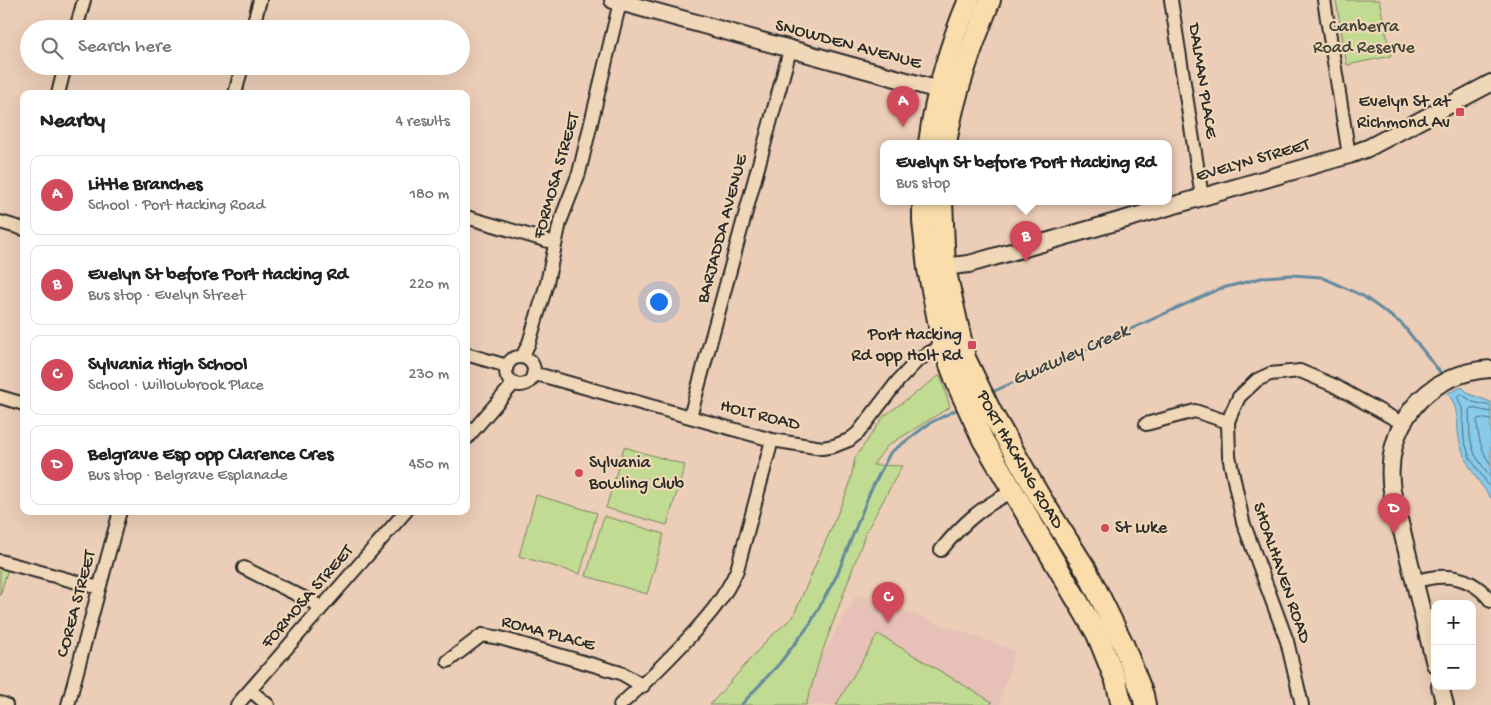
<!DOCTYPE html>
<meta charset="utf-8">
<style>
body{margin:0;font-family:"Gochi Hand",sans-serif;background:#f6f6f6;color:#222}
.controls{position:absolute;right:15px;bottom:15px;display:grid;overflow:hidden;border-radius:10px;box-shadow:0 5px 20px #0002}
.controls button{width:45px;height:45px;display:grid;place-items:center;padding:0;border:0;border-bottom:1px solid #e0e0e0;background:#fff;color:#222;font:25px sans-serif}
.you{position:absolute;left:658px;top:301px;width:18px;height:18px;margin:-12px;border:4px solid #fff;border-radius:50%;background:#1a73e8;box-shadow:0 0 0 8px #1a73e833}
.badge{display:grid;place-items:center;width:32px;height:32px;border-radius:50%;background:#d1495b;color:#fff;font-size:16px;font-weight:700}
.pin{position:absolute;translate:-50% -41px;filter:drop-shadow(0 1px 2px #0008)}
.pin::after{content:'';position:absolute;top:26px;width:18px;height:15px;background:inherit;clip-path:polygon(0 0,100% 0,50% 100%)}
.popup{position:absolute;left:880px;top:140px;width:292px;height:65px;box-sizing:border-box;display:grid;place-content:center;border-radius:10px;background:#fff;filter:drop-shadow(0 1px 4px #0005);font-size:16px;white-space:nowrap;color:#767676}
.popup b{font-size:19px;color:#222}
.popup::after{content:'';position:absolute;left:50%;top:100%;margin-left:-10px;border:10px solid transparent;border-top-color:#fff}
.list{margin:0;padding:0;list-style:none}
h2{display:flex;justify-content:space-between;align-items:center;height:65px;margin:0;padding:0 20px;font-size:21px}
h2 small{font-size:16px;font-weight:400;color:#767676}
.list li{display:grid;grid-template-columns:32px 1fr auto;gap:15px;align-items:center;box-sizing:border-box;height:80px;margin:0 10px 10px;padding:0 10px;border:1px solid #e0e0e0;border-radius:10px}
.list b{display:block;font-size:19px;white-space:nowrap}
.list p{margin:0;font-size:16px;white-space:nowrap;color:#767676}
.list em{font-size:16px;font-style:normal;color:#767676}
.icon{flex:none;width:28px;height:28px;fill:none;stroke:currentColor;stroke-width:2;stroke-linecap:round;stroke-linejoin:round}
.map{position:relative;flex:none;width:1491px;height:705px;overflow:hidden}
.search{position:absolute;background:#fff;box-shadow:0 5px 20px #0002;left:20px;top:20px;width:450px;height:55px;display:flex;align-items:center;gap:12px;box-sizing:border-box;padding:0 18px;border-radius:28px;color:#767676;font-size:19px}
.panel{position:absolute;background:#fff;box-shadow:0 5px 20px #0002;left:20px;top:90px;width:450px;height:425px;border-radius:10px}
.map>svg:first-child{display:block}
.built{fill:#e7c0b7}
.green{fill:#c1db92;stroke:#76835e}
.water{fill:#88caea;stroke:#638a9e}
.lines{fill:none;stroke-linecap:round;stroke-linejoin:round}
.shore{stroke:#506b77;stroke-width:1}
.stream{stroke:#638a9e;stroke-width:3}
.minor-casing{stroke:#2b2b2b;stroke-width:16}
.tertiary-casing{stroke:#2b2b2b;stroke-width:20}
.primary-casing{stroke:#2b2b2b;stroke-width:24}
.minor{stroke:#f0d7b7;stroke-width:12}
.tertiary{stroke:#f0d7b7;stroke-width:16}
.primary{stroke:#faddab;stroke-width:20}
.poi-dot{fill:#d1495b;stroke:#f0d7b7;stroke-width:2}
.labels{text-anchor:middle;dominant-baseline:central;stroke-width:4.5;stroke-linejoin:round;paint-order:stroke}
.park-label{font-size:18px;fill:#42453a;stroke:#f0d7b7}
.street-label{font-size:18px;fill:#2b2b2b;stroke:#f0d7b7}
.poi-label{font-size:18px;fill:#2b2b2b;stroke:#f0d7b7;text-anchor:end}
.water-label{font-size:19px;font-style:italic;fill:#394348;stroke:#f0d7b7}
</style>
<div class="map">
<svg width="1491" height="705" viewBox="0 0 1491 705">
<rect width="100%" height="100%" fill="#eccdb7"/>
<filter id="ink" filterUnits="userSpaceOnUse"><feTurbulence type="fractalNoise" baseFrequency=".02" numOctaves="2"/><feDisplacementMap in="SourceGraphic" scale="10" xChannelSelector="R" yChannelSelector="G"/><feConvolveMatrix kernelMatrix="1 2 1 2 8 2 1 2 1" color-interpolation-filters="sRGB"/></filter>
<g filter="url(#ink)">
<!-- built -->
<path class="built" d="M857,594L1015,651L999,705H806L819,661Z"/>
<!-- green -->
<path class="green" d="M1336,0H1379L1391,56L1347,65Z
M940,375L950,407L887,446L873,465L902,466L866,532L819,661L806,705H710L768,639L793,617L849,487L855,458L884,416Z
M624,447L685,465L667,525L606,508Z
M536,495L597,513L580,574L519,556Z
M604,516L664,534L647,594L586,576Z
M0,566L8,568L0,596Z
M878,634L992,702L990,705H836Z"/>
<!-- water -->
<path class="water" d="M1462,387L1469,394L1491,402V498C1478,481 1465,463 1460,443C1455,422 1461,413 1448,393Z"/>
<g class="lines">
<!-- shore -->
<path class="shore" d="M1491,406L1473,402L1461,394L1457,396L1462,408L1464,439L1470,458L1491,489
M1491,412L1471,408L1469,410L1470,438L1475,455L1491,478
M1491,420L1479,418L1477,420C1478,438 1481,450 1491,465"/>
<!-- stream -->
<path class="stream" d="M990,393L1219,289L1265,277L1291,275L1321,277L1363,296L1402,324L1444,377
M741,705L779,664L810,624L837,575L870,492L890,453L930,423L960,408"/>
<defs>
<path id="minor" d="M1171,0L1202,197
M1324,0L1349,155
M76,29L84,0
M252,29L260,0
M58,94L65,66
M235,94L242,66
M466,217L555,243
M0,222L24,229
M466,354L507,366
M522,357L529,343L547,283L560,222L579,173L620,2
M506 371a14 14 0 1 1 28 0a14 14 0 1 1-28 0Z
M533,374L544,376L772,440L822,448L834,446L849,440L858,433L898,381L916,362L927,354L943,346
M0,397L24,404
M690,417L790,50
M1146,424L1195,411L1228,422
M466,439L514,383
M941,550C962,524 982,506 1012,492
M0,561L99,588
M244,568L322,607
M1414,582C1444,572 1471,575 1491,601
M448,661L482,635L500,638L621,673L643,686
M250,690L268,705
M0,703L6,705
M68,705L120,511
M237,705L406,511
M620,705C642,686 662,666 682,645C703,622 724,600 737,570L772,440
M1302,705L1287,641L1243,522L1229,456L1228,422L1231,414L1239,397L1257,380L1270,374L1300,371L1333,385L1402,423"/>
<path id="tertiary" d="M613,0L950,93
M934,268L969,264L1349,155L1368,148L1491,83
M1435,664L1392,491C1382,427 1426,372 1491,369
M1440,686L1445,705"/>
<g id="primary">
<path d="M929,143C936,93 949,47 969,0"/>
<path d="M946,143C954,94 972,46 990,0"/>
<path d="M923,201V221L928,269L943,346L958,386L983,440L1097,634L1116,681L1122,705"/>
<path id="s1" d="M942,201L945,268L965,358L991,412L1040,497L1087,571L1123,644L1143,695L1145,705"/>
</g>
</defs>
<!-- minor casing -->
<use href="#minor" class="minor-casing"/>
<!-- tertiary casing -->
<use href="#tertiary" class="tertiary-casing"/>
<!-- primary casing -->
<use href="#primary" class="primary-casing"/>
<!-- minor -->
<use href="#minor" class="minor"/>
<!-- tertiary -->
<use href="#tertiary" class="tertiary"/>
<!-- primary -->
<use href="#primary" class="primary"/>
</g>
</g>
<!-- markers -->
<g class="poi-dot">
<rect x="1455" y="107" width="10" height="10" rx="2.5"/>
<rect x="967" y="340" width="10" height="10" rx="2.5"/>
<circle cx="579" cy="473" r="5"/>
<circle cx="1105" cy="528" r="5"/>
</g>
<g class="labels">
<!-- park labels -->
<g class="park-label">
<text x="1364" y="27">Canberra<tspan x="1364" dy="21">Road Reserve</tspan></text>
</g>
<!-- street labels -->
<g class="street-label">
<text transform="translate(848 45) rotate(15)">SNOWDEN AVENUE</text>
<text transform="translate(1202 81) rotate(81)">DALMAN PLACE</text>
<text transform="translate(1253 161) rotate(-16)">EVELYN STREET</text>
<text transform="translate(557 176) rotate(-74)">FORMOSA STREET</text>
<text transform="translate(723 229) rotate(-75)">BARJADDA AVENUE</text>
<text transform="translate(760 416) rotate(14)">HOLT ROAD</text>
<text stroke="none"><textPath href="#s1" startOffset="275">PORT HACKING ROAD</textPath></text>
<text transform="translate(1281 573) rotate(71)">SHOALHAVEN ROAD</text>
<text transform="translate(308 597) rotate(-49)">FORMOSA STREET</text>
<text transform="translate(77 604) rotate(-75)">COREA STREET</text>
<text transform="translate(548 634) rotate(15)">ROMA PLACE</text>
</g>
<!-- poi labels -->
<g class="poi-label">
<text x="1450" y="102">Evelyn St at<tspan x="1450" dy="21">Richmond Av</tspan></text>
<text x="962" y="335">Port Hacking<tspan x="962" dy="21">Rd opp Holt Rd</tspan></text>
<text x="589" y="463" text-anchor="start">Sylvania<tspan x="589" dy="21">Bowling Club</tspan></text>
<text x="1115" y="528" text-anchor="start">St Luke</text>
</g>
<!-- water labels -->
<g class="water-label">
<text transform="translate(1071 356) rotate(-24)">Gwawley Creek</text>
</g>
</g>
</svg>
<div class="controls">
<button>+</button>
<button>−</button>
</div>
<div class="you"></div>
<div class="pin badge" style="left:903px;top:127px">A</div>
<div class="pin badge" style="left:1026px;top:262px">B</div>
<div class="popup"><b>Evelyn St before Port Hacking Rd</b>Bus stop</div>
<div class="pin badge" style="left:888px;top:623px">C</div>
<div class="pin badge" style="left:1394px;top:534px">D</div>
<div class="search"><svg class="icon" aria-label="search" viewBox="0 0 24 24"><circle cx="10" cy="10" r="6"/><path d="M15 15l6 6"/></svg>Search here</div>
<section class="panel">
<h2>Nearby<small>4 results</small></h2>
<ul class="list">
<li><span class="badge">A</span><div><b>Little Branches</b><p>School · Port Hacking Road</p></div><em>180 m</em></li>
<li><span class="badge">B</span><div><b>Evelyn St before Port Hacking Rd</b><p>Bus stop · Evelyn Street</p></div><em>220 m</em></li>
<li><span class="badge">C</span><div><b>Sylvania High School</b><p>School · Willowbrook Place</p></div><em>230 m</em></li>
<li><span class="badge">D</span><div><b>Belgrave Esp opp Clarence Cres</b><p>Bus stop · Belgrave Esplanade</p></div><em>450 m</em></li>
</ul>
</section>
</div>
